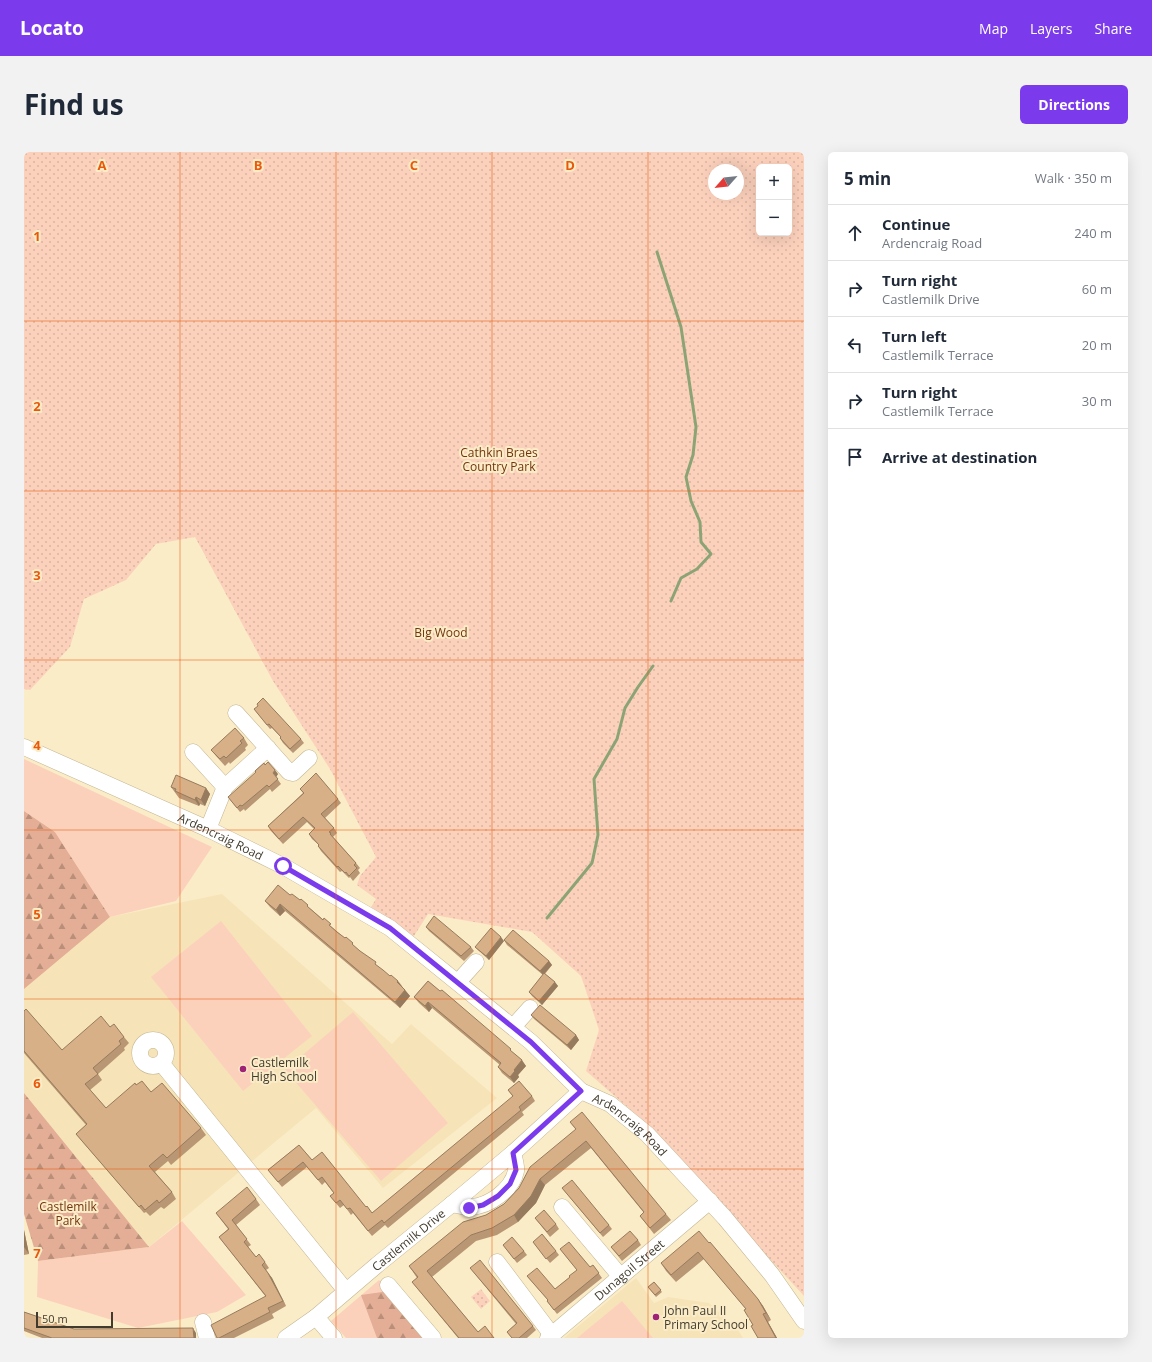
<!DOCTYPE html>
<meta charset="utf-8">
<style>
body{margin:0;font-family:"Open Sans",sans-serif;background:#f2f2f3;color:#1f2937}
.controls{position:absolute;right:12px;top:12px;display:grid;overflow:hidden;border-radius:6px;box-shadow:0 4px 16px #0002}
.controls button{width:36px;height:36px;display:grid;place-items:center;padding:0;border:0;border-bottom:1px solid #e0e1e3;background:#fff;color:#1f2937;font:20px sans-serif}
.compass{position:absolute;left:684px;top:12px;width:36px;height:36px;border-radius:50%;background:#fff;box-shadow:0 4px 16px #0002;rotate:243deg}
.scale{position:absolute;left:12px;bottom:10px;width:77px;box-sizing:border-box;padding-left:4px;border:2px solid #413b2d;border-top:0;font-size:11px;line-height:14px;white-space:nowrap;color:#413b2d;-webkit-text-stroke:3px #fbecc8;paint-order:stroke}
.stop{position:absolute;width:12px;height:12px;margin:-9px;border:3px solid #7c3aed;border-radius:50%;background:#fff}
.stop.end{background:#7c3aed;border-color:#fff;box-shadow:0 1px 4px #0008}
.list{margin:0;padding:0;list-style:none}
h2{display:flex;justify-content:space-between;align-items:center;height:52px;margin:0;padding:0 16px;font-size:17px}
h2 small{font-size:13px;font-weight:400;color:#747a83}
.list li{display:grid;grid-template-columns:26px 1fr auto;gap:12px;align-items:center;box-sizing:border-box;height:56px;padding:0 16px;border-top:1px solid #e0e1e3}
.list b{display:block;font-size:15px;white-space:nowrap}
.list p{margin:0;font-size:13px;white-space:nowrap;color:#747a83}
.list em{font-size:13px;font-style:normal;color:#747a83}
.icon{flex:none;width:22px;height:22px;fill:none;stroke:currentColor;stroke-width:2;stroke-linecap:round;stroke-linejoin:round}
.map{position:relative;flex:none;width:780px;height:1186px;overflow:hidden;border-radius:6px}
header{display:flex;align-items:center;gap:24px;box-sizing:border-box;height:56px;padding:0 20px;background:#7c3aed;color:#fff}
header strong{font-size:19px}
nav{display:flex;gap:22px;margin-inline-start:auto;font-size:14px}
.intro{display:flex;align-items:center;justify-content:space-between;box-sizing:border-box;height:96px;padding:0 24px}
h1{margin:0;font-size:28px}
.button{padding:10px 18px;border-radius:6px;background:#7c3aed;color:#fff;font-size:14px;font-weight:700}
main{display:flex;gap:24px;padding:0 24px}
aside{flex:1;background:#fff;border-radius:6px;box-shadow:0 4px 16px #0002}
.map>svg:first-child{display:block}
.built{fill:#f6e4b8}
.grass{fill:#fcd1bc}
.forest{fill:url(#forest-firs)}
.park{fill:url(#park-dots);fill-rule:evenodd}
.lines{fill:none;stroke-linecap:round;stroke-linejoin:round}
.stream{stroke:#8ca475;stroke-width:3}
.minor-casing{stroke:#c3b592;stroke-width:17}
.minor{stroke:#fff;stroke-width:16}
.wall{fill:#b99774}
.shaded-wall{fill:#967b5e}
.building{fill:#d7b087;stroke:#967b5e}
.route{stroke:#7c3aed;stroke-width:5}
.grid{fill:none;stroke:#e8590c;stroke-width:1;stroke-opacity:0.55}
.poi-dot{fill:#9f2276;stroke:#fbecc8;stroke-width:1.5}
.labels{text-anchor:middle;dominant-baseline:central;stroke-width:4;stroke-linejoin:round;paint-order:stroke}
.park-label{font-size:12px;fill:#73340e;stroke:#fbecc8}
.street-label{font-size:12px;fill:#413b2d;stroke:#fbecc8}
.poi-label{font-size:12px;fill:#413b2d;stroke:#fbecc8;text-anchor:start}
.grid-label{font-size:13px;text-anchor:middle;font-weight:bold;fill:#e8590c;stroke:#fbecc8;stroke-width:4;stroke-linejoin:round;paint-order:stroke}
</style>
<header>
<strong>Locato</strong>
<nav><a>Map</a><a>Layers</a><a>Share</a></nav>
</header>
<div class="intro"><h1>Find us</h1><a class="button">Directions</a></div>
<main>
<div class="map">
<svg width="780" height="1186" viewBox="0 0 780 1186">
<defs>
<pattern id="forest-firs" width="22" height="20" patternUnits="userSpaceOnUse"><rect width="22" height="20" fill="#e3ae95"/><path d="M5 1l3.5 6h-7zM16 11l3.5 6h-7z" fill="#ba8f7a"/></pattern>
<pattern id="park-dots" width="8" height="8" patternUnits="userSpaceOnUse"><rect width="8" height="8" fill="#fcd1bc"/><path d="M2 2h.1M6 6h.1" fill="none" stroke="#d9b4a2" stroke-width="1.8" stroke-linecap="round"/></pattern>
</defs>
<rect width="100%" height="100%" fill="#fbecc8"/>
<!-- built -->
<path class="built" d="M198,742L368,892L387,872L473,946L359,1036L292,956L125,1095L0,941V837L86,765Z
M612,1126L630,1151L644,1145L685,1151L714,1178L719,1186H540Z"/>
<!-- grass -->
<path class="grass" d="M0,607L188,695L152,749L86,765L31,680L0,659Z
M197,769L288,884L219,939L127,825Z
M329,860L424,971L357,1029L261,918Z
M158,1069L222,1143L193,1160L114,1176L13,1145L14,1109L125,1095Z
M355,1128L404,1186H322L307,1169Z
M598,1149L629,1186H553Z"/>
<!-- forest -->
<path class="forest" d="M0,659L31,680L86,765L0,837Z
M0,941L125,1095L14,1109L0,1062Z
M365,1139L400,1186H353L337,1143Z"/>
<!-- park -->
<path class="park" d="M0,0H780V1144L617,967L562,919L575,878L557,824L508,780L404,762L390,784L347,755L352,747L333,733L336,724L352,705L306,617L249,529L171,385L132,392L102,428L60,447L46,495L6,538L0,537ZM735,15H765V81H735ZM690,18H714V42H690Z
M457,1137L466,1149L457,1157L447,1145Z"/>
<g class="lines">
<!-- stream -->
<path class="stream" d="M633,100L657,175L672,275L669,303L662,325L667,349L676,370L677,390L687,402L673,417L657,426L647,449
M523,766L568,711L574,683L570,627L593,587L601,556L614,535L629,514"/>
<defs>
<g id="minor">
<path d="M212,561L265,620L269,621L285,606"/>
<path id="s1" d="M0,595L184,677L259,714L366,776L507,890L557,939L586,952L623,982L701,1066L748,1123L780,1169"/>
<path d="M169,600L201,635"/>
<path d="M184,677L201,635L244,596"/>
<path d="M434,830L452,810"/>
<path d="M489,875L506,856"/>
<circle cx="129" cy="901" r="13"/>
<path d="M138,912L322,1139"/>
<path d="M428,1052C434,1053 441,1056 447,1055C465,1054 488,1038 492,1019C493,1014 490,1006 489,1001"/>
<path d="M538,1055L597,1125"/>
<path d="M473,1110L528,1183"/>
<path d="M364,1133L409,1186"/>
<path d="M292,1165L310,1186"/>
<path d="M179,1170L183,1186"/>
<path id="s2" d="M262,1186L292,1165L353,1113L428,1052L489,1001L557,939"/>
<path id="s3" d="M524,1186L686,1049"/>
</g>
</defs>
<!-- minor casing -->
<use href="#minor" class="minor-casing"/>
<!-- minor -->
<use href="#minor" class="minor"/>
</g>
<!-- wall -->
<path class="wall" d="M230,557L277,587L280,591L269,601L259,591L256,586L257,585L248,576L246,577Z
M220,586L224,593L221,596L222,598L206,612L205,610L201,614L192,604L187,598Z
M254,622L252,625L257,632L248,640L246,637L221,659L220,657L216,660L204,645Z
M147,635L182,636L186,642L181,654L176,652L175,654L155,646Z
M276,637L314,647L317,651L301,666L310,676L313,681L309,685L310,686L332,711L336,716L334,718L336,721L329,729L326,725L325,726L318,719L316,720L297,699L294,694L295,693L288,687L285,682L290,677L283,670L259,692L247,679L244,674L279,641Z
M266,743L288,758L381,838L386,844L376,856L261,759L256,764L246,755L241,749Z
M402,775L447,795L450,799L440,809L405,779Z
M480,788L525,809L528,813L521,822L534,834L518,853L508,844L505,840L519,823L483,793Z
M480,789L465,808L455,799L451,795Z
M404,829L491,903L502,914L494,923L495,925L490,931L478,921L474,915L476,913L408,856L405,860L395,851L390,845Z
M0,859L38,898L86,875L100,885L105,891L100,896L101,898L74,922L78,928L66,938L82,956L112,933L127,940L177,976L182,983L147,1013L144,1009L131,1020L148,1040L152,1047L140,1057L137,1055L126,1064L122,1060L120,1061L57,988L52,982L62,973L0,901Z
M507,863L552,883L555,888L547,898L510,867Z
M484,938L508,944L511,949L498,960L500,963L364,1076L361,1073L348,1084L329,1061L327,1063L320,1053L316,1056L306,1044L310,1041L308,1039L301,1030L298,1033L283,1015L258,1035L244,1018L275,993L288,1008L348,1061L489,945Z
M546,970L642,1062L647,1068L630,1082L616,1064L620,1061L567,996L521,1033L512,1051L494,1070L473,1083L452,1089L408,1125L454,1180L470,1186H434L393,1136L388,1130L393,1126L385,1114L462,1063L480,1052L552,978Z
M538,1036L585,1073L588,1077L579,1085Z
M232,1047L236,1053L212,1073L227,1093L224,1095L232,1105L241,1110L245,1116L242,1118L248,1126L262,1154L248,1162L250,1166L210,1186H193L242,1145L195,1085L204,1077L192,1061Z
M511,1066L532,1072L535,1077L526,1085Z
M0,1078L5,1102L0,1103Z
M614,1088L617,1093L598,1109L587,1095Z
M509,1090L532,1099L535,1103L526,1111Z
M685,1091L734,1147L739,1154L747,1168L744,1170L753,1186H734L722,1157L680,1107L652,1130L642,1119L637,1111Z
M479,1093L500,1099L503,1103L493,1111Z
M536,1097L566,1115L569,1113L578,1126L533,1162L523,1149L524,1148L503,1124L531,1137L546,1125L553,1118Z
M446,1116L509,1174L512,1178L503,1186H488L483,1180L492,1172Z
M630,1130L638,1140L632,1145L624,1135Z
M0,1160L50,1177L172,1181V1186H18L0,1179Z"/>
<!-- shaded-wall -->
<path class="shaded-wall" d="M251,618L254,622L252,625L249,621Z
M182,636L186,642L181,654L177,648Z
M172,645L176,652L175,654L171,648Z
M256,752L261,759L256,764L252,758Z
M477,785L480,789L465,808L462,804Z
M525,809L528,813L519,823L516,819Z
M374,829L379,835L373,830Z
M531,830L534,834L518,853L515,849Z
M381,838L386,844L376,856L371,850Z
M404,850L408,856L405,860L401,854Z
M552,883L555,888L547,898L543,893Z
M498,908L502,914L494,923L495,925L490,931L486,925L490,918Z
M516,1027L521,1033L512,1051L494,1070L490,1063Z
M0,1078L5,1102L0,1095Z
M244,1121L248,1126L262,1154L259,1149Z
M734,1147L739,1154L747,1168L742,1161Z
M739,1162L744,1170L753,1186H752Z
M169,1176L172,1181V1186H170Z"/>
<!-- building -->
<path class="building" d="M239,546L277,587L266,597L256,586L257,585L245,572L243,573L230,557L234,554L233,552Z
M211,576L220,586L216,589L218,591L202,606L200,604L196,607L187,598Z
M244,610L251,618L249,621L254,627L245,635L243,633L218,654L216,653L213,656L204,645L232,620L231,619L240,611L241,613Z
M292,621L314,647L297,662L310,676L305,680L307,681L306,682L332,711L330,713L333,716L325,724L322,720L321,721L314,714L313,715L294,694L295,693L285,682L291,676L279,665L255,687L244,674L280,641L276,637Z
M152,623L182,636L177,648L172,645L171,648L151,639L152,637L147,635Z
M254,733L266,743L268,742L276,748L277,747L284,753L283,754L299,768L300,766L307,772L305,773L313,780L321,786L322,785L329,791L328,792L336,799L352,810L351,812L359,818L366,824L367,823L374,829L373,830L381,838L371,850L256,752L252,758L241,749Z
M410,764L447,795L437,804L402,775Z
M467,776L477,785L462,804L451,795Z
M489,778L525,809L516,819L480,788Z
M520,821L531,830L515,849L505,840Z
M404,829L416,839L418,838L487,897L486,898L498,908L490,918L491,919L486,925L474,915L477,911L404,850L401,854L390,845Z
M516,853L552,883L543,893L507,863Z
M2,857L38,898L77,864L86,875L90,872L100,885L95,889L97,892L69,916L74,922L61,932L82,956L111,931L112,933L118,929L127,940L138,931L177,976L143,1006L139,1002L125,1014L148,1040L135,1051L133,1048L121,1058L117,1053L115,1055L52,982L63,972L0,899V859Z
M495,929L508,944L495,955L497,958L360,1071L358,1068L344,1079L326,1056L323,1057L316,1048L312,1051L306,1044L310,1041L298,1025L294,1028L279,1010L254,1030L244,1018L275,993L288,1008L298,1000L342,1055L343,1054L348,1061L489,944L484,938Z
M558,960L642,1062L626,1076L616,1064L620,1060L562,989L516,1027L507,1044L490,1063L468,1076L447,1083L403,1119L454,1180L461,1174L470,1186H435L388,1130L394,1125L385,1114L439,1070L462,1063L480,1052L495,1036L506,1015L552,977L546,970Z
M548,1028L585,1073L576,1081L538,1036Z
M223,1035L232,1047L208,1068L223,1087L220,1090L232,1105L235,1102L241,1110L238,1113L244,1121L259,1149L244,1156L246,1160L195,1186H193L187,1173L242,1144L195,1085L205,1077L192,1061Z
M520,1058L532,1072L523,1080L511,1066Z
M606,1079L614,1088L595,1104L587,1095Z
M675,1079L685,1091L686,1090L734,1147L742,1161L739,1162L752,1186H734L727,1174L729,1173L720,1158L722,1157L674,1100L647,1123L637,1111Z
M518,1082L532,1099L522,1107L509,1090Z
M488,1085L500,1099L490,1107L479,1093Z
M545,1090L566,1115L569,1113L575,1121L530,1158L523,1149L524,1148L503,1124L513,1116L531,1137L546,1125L545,1124L553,1118L536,1097Z
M456,1108L509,1174L495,1186H488L483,1180L493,1171L446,1116Z
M630,1130L637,1138L631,1143L624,1135Z
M0,1160L50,1177L169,1176L170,1186H28L0,1176Z"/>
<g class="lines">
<!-- route -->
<path class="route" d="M259,714L366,776L507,890L557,939L489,1001L492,1018L486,1032L474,1044L459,1053L445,1056"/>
</g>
<!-- grid -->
<path class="grid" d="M156,0V1186M312,0V1186M468,0V1186M624,0V1186M0,169H780M0,339H780M0,508H780M0,678H780M0,847H780M0,1017H780"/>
<!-- markers -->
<g class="poi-dot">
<circle cx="219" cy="917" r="4"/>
<circle cx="632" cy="1165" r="4"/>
</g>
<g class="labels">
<!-- park labels -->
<g class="park-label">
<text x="475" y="300">Cathkin Braes<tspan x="475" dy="14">Country Park</tspan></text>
<text x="417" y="480">Big Wood</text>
<text x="44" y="1054">Castlemilk<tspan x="44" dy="14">Park</tspan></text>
</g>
<!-- street labels -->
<g class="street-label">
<text stroke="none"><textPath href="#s1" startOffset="216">Ardencraig Road</textPath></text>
<text stroke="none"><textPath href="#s1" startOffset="720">Ardencraig Road</textPath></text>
<text stroke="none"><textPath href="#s2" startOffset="157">Castlemilk Drive</textPath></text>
<text stroke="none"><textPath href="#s3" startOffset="106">Dunagoil Street</textPath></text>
</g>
<!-- poi labels -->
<g class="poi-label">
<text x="227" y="910">Castlemilk<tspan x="227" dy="14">High School</tspan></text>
<text x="640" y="1158">John Paul II<tspan x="640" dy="14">Primary School</tspan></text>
</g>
</g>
<g class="grid-label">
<text x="78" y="18">A</text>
<text x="234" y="18">B</text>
<text x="390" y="18">C</text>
<text x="546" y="18">D</text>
<text x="13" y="89">1</text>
<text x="13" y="259">2</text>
<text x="13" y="428">3</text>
<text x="13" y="598">4</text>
<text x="13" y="767">5</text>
<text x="13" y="936">6</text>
<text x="13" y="1106">7</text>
</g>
</svg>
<div class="controls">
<button>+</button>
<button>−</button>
</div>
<svg class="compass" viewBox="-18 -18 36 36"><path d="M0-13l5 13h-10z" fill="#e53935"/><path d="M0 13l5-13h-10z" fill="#747a83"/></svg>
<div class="scale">50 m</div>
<div class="stop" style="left:259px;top:714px"></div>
<div class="stop end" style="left:445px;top:1056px"></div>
</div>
<aside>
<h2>5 min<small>Walk · 350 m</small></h2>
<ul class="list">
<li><svg class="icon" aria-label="ahead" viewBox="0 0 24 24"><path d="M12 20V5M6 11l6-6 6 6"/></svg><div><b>Continue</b><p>Ardencraig Road</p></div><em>240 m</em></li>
<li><svg class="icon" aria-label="right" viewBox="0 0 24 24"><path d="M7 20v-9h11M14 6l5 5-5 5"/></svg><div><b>Turn right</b><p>Castlemilk Drive</p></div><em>60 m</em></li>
<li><svg class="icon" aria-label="left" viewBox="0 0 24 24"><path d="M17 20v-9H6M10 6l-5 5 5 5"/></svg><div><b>Turn left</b><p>Castlemilk Terrace</p></div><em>20 m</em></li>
<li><svg class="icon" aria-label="right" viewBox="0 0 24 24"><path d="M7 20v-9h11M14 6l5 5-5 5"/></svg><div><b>Turn right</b><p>Castlemilk Terrace</p></div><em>30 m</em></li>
<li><svg class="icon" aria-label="arrive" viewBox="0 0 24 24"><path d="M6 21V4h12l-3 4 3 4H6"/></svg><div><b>Arrive at destination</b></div></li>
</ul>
</aside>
</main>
